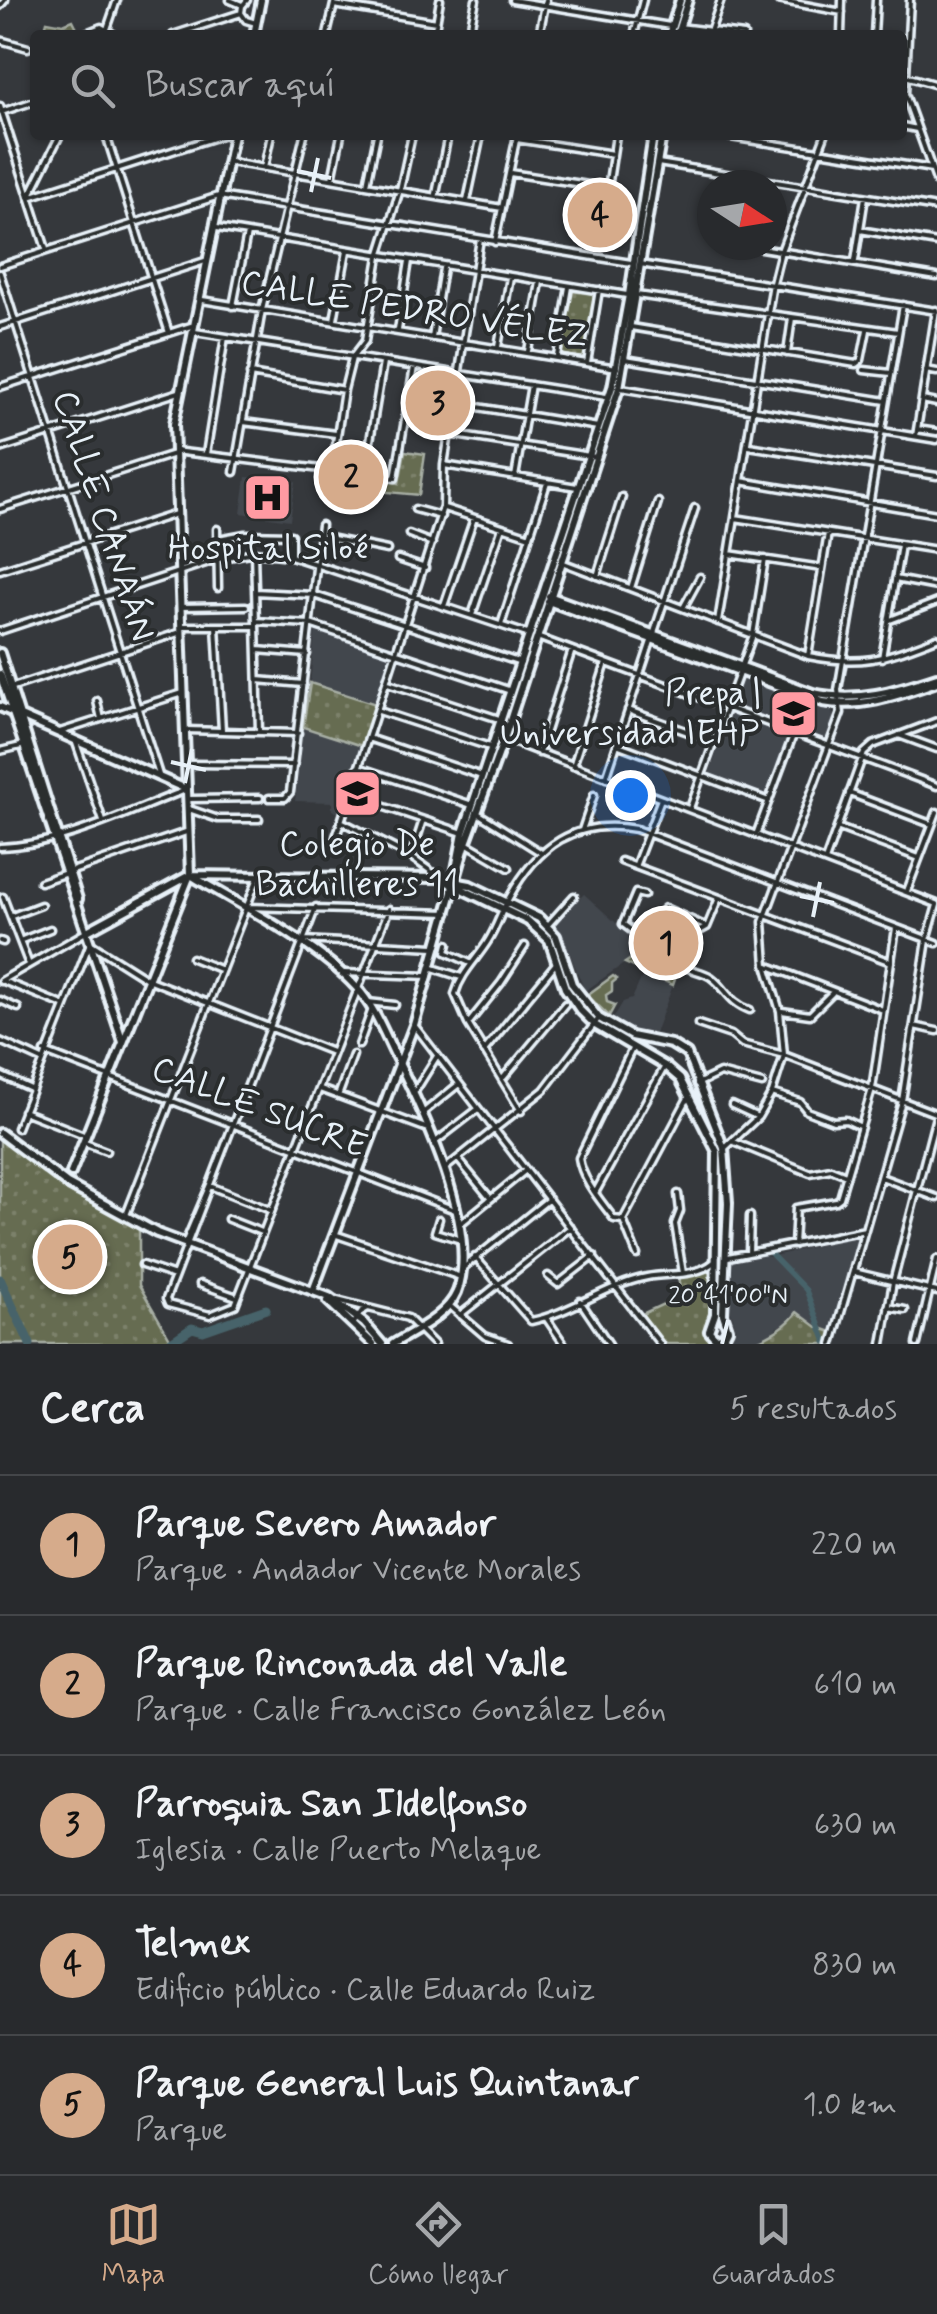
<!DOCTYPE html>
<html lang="es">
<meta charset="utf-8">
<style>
body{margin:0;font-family:Mynerve,sans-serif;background:#343639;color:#f1f3f6}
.compass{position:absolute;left:697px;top:170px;width:90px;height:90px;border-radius:50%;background:#282a2d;box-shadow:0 2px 8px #0004;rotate:102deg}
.you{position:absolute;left:630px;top:795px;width:35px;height:35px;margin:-25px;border:8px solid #fff;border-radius:50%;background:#1a73e8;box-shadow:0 0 0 15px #1a73e833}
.badge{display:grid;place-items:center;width:65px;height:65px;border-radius:50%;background:#d6ab8b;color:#111;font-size:32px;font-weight:700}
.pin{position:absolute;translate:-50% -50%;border:5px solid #fff;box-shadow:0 2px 10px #0006}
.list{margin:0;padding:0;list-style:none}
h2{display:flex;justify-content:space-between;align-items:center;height:130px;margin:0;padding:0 40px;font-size:42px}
h2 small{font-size:32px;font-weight:400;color:#a5a7aa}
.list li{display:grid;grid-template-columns:65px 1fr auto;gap:30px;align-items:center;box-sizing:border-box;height:140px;padding:0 40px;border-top:2px solid #444649}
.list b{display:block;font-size:38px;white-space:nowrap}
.list p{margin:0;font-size:32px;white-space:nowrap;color:#a5a7aa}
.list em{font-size:32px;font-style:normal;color:#a5a7aa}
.icon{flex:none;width:55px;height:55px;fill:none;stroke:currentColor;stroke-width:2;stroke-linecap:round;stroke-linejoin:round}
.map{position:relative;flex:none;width:937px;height:1344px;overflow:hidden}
.search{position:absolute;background:#282a2d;box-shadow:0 2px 8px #0004;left:30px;right:30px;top:30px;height:110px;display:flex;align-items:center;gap:25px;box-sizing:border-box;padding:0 35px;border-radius:10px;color:#a5a7aa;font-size:38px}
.sheet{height:830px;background:#282a2d}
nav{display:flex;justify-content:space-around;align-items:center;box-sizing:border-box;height:140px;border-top:2px solid #444649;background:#282a2d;font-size:28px;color:#a5a7aa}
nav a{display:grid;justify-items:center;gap:5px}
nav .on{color:#d6ab8b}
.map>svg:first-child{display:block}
.built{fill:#42464d}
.grass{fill:url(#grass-dots);stroke:#a7aea4;stroke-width:2.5}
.garden{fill:#666c51;stroke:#a7aea4;stroke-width:2.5}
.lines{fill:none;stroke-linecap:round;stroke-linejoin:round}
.canal{stroke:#47646a;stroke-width:5}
.river{stroke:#47646a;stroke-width:9}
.minor-casing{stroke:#e8f1f8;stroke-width:11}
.tertiary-casing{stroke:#e8f1f8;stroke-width:14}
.secondary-casing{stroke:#e8f1f8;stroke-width:14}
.minor{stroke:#2a2d2e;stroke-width:4}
.tertiary{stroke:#2a2d2e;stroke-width:6}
.secondary{stroke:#2a2d2e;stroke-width:6}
.ticks{fill:none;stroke:#e8f1f8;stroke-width:4}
.labels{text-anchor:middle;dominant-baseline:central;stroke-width:8;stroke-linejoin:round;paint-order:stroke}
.street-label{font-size:35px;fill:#e8f1f8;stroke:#2a2d2e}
.poi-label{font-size:35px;fill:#e8f1f8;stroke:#2a2d2e}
.ticks-label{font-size:25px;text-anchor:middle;fill:#e8f1f8;stroke:#2a2d2e;stroke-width:8;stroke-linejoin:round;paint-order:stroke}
</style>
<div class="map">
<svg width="937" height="1344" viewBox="0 0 937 1344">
<defs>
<pattern id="grass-dots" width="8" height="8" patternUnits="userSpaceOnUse" patternTransform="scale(2.5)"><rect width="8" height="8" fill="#666c51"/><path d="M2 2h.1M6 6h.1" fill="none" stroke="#7c816b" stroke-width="1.8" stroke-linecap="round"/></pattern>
</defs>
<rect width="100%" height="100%" fill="#35383c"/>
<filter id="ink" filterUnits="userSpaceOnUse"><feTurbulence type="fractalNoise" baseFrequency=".01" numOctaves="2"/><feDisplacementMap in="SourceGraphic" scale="20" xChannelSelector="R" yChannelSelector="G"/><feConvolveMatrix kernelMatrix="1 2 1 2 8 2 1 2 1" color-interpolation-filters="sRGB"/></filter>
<g filter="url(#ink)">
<!-- built -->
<path class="built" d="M246,477L296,482L290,520L241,513Z
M315,631L391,656L376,704L310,683Z
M742,678L799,701L831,708L834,719L826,740L734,705Z
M731,714L789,736L767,796L709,774Z
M303,727L362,746L340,814L332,810V802L295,801Z
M584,894L645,949L585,991L566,945L551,925Z
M644,972L673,985L654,1036L635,1034L611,1022L623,1002L632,999Z
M860,1236L832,1332L802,1318L777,1327L772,1335L749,1344H730L736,1329L730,1308L732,1262L765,1255L769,1257Z"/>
<!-- grass -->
<path class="grass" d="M73,20L79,32L76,35H43L47,21L63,24Z
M571,291L594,294L584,358L560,354Z
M405,451L425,454L419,495L334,487L336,472L399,483Z
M310,683L376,704L362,746L303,727Z
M665,912L701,928L689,931L674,968L678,971L673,985L625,963L645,949L661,914Z
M0,1139L70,1192L139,1229V1285L173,1344H0Z
M712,1271L711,1316L703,1331L712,1344H663L642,1314L681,1296L678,1276Z
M797,1312L817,1327L832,1332L826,1344H749C765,1338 787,1327 797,1312Z"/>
<!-- garden -->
<path class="garden" d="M613,976L617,979L612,983V991L606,995L607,1002L615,1005L609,1016L587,995Z"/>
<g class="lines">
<!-- canal -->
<path class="canal" d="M767,1250L806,1290L826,1342"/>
<!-- river -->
<path class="river" d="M0,1279L30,1344
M168,1344L192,1328L203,1331L266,1309"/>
<defs>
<path id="minor" d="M230,0L242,5
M512,0L670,26
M778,0L842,12
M910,0L905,94L937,183
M334,5L436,22
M0,6L5,0
M241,13L246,20L256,23
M241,13L242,6L247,0
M679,27L744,35
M107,29L117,0
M711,29L721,0
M81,35L101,27L115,35
M173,35L241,13
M327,35L335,0
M434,35L440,0
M469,35L476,0
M539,35L546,0
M634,35L643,0
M841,35L842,0
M874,35L876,0
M0,40L28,48
M902,75L937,85
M0,106L46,249
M1,112L35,101
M902,126L917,129
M106,135L169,333
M718,135L932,169
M517,139L613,154
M230,162L502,208
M658,163L937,208
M264,168L271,135
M510,173L608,188L616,135
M332,179L341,135
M367,184L377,135
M436,194L448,135
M29,197L222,135
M29,197L60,135
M467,201L481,135
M217,228L627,295
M860,230L937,243
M495,242L517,135
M743,245L937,277
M855,261L865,197
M640,264L937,311
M0,266L219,196L631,263
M0,273L159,775
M636,295L898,332
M202,300L617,368
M233,306L247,234
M334,320L347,251
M0,327L205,261
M631,327L856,364L861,360L867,330
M398,330L409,261
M195,332L606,397
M432,338L443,268
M498,347L510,277
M528,351L540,282
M787,353L792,318
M557,356L569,287
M625,359L886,401
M587,363L599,290
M864,370L891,373
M926,370L937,372
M250,374L344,390
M0,387L191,326
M621,388L937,440
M922,400L937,403
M454,403L598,427
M243,422L336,434
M917,429L937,432
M449,434L596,457
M916,436L936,310
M749,446L937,476
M0,449L179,392
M174,451L395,478L414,367
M206,454L225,337
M444,465L577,487
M365,471L383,363
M234,472L262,310L304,135
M515,477L531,385
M741,481L937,514
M330,483L344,390L352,358L365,341L379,256L400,190L412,135
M444,508L530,536
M0,509L174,454
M415,509L441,516
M735,518L937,550
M217,529L218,588
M409,534L432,543
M319,536L387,550
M218,539L245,534L291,535V555
M254,552L259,731
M729,554L822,568
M398,559L425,568
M564,563L808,656C865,667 884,658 937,638
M0,570L176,514
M597,576L622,497
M895,579L937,587
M631,588L658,502
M255,592L314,595L521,663
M444,606L474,518
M180,607L246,606
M683,608L700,577
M472,615L502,527
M890,620L937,602
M256,621L310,624L511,691
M718,622L773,283L781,251L825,135
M501,625L547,483
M181,626H256
M216,626L222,730
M0,631L218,559L254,552L291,556L530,635
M537,637L937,786
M257,650L307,654
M808,656L828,533
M882,658L901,545
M258,680L303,684
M388,683L502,720
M10,688L181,632
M97,701L101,719
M628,710L713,741
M379,711L493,748
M187,730L298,733
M60,732L183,693
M899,735L937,749
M368,738L482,776
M502,738L937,904
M75,740L103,821
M619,745L769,801
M0,751L25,745
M539,753L572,650
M189,764L294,765
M573,766L606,663
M358,767L472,805
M606,778L695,508
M849,793L931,824
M349,795L463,833
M269,798H285L290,792L321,525
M190,799L260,798
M690,808L753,635L765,559
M189,809L218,819H259
M476,812L540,852
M341,821L411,857L436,875
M839,828L919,858
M582,830L594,795
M756,835L794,733
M336,837L443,507L444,465L480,239
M466,843L509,868
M0,847C63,845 127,812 186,790
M411,857L423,820
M621,861L891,962
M825,861L864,753L873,745L937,721
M636,864L661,799
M40,882L186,832
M907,891L937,812
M644,895L636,893L623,924L643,939L653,935L660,913L665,908L707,927
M3,897L28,962
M719,898L707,927L687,938L679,963C688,971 701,970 711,977C727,989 728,1002 750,1010
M248,907L448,913
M316,907L175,1276L166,1299L168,1304L210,1315L235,1305L389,909
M12,916L41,905
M547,926L574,896
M22,940L50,929
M304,940L434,947
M0,941L3,942
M448,944L446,952L470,963
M192,958L222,970
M766,965L883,1010
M433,968L461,977
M344,973L429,976
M1,981L84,933
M3,981L63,1005
M0,1000L18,1008
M368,1002L395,1005
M782,1011L810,1015L832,993
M468,1024L501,983L525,946
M698,1024L731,1035L742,1044L784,1055L937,1114
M414,1025L660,1344
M914,1026L937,1031
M0,1041L42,1060
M359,1045L372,1009
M632,1049L579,1158C582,1180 601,1201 614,1219L623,1220L688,1098
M484,1051L557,962
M45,1052L455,1210
M0,1075L31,1089
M504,1077L565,1004
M697,1084L720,1073L762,1084
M320,1089L428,1129
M414,1093L437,1056
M772,1093L800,1102L807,1111L833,1121L846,1120L861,1127
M338,1096L353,1055
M732,1105L758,1117
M23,1111L84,1135
M521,1111L468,1024L455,994C461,973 477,959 488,941C497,927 501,912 509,898C537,846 575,818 636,829L937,943
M424,1112L459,1084
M17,1128L90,943L147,979L332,1052
M83,1142L106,1151
M734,1142L810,1173L831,1169L846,1175
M434,1143L478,1109
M725,1148L758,1117L772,1093L784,1055L780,1011L766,965L763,922L841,713L838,690L903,305
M458,1159L490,1198
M447,1167L544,1090L599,1018
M881,1177L937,1198
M210,1186L270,1210
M595,1193L665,1066
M678,1194L680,1211L675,1224L683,1273
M126,1215L259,875
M228,1219L261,1232
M439,1219L435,1232L461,1240
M623,1220L637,1255
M460,1224L526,1170
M334,1234L461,1277
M186,1241L211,1182
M794,1245L796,1208L836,1201L840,1198L872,1089L896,928
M749,1253L750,1216
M475,1257L531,1321C571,1313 606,1285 647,1277C670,1273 696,1277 714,1262
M728,1257L865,1230
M142,1265L175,1276
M463,1268L549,1199
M854,1272L937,1292
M548,1276L558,1284L594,1256
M200,1284L237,1297
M337,1300L408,1318L434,1344
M580,1301L609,1344
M450,1306L485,1336L508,1344
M888,1307L905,1310
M460,1315L571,1227
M547,1319L564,1344
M354,1323L361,1312L368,1308
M832,1344L902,1101L927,940L937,905
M882,1344L893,1282L937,1113
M917,1344L937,1259"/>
<path id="tertiary" d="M254,35L261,0
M549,596L813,693C858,703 895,691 937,677
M548,601L823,702C863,709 899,695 937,682
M0,653L78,899
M0,674L123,1042
M0,707L186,789
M192,876C242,906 317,944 356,987C373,1005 383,1030 394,1053C422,1109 481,1230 457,1292C447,1316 414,1331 393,1344
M89,930L190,875L439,878L528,921L549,940L565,988L580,1010L595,1025L665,1066L680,1079L717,1152L715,1314L709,1331L715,1338L724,1337L728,1329L723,1314L728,1203L724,1148L687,1054L671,1044L631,1036L599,1018L572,984L556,936L539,918L470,885L443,880
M71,1173L190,875L174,424L233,135"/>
<path id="secondary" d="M669,35L680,0
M677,35L688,0
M452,890L463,833L612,387L629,295L653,135
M0,1133L67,1184L157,1233L329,1297L364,1323L382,1344
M313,1291L414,1025L466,843L504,739L619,388L662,135
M328,1301L373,1344"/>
</defs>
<!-- minor casing -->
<use href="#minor" class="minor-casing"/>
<!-- tertiary casing -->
<use href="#tertiary" class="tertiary-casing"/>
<!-- secondary casing -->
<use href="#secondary" class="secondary-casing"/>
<!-- minor -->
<use href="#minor" class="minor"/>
<!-- tertiary -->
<use href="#tertiary" class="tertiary"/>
<!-- secondary -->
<use href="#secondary" class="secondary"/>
</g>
</g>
<!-- ticks -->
<path class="ticks" d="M297,171L331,178M311,192L318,158M171,762L206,770M185,783L192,749M800,896L834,903M813,917L820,882M722,1344L728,1320"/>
<!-- icons -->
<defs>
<symbol id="hospital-square" viewBox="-11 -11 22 22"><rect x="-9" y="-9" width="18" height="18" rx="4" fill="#ff9aa2" stroke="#2a2d2e"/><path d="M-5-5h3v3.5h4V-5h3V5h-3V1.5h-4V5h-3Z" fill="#111"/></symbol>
<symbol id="university-square" viewBox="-11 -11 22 22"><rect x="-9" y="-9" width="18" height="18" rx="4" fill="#ff9aa2" stroke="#2a2d2e"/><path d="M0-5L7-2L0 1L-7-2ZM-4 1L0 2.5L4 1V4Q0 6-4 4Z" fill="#111"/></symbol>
</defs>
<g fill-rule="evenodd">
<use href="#hospital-square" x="240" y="470" width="55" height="55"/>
<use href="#university-square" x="766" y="686" width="55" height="55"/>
<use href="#university-square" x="330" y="766" width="55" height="55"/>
</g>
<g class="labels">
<!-- street labels -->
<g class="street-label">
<text transform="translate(414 310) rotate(9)">CALLE PEDRO VÉLEZ</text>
<text transform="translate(103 516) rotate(72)">CALLE CANAÁN</text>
<text transform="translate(259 1108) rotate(21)">CALLE SUCRE</text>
</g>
<!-- poi labels -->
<g class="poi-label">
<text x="268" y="549">Hospital Siloé</text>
<text x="759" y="694" text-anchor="end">Prepa |<tspan x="759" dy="40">Universidad IEHP</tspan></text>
<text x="357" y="845">Colegio De<tspan x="357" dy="40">Bachilleres 11</tspan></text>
</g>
</g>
<g class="ticks-label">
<text x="728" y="1303">20°41'00"N</text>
</g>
</svg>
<svg class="compass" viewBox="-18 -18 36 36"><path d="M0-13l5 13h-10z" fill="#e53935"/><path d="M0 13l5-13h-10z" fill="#a5a7aa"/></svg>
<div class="you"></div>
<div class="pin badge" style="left:666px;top:943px">1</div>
<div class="pin badge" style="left:351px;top:477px">2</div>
<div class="pin badge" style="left:438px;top:403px">3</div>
<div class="pin badge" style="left:600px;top:215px">4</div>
<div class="pin badge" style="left:70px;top:1257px">5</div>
<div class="search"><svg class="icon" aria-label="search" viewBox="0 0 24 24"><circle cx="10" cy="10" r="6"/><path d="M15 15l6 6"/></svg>Buscar aquí</div>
</div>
<section class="sheet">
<h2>Cerca<small>5 resultados</small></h2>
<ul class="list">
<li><span class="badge">1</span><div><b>Parque Severo Amador</b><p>Parque · Andador Vicente Morales</p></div><em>220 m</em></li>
<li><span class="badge">2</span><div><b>Parque Rinconada del Valle</b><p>Parque · Calle Francisco González León</p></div><em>610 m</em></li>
<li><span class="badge">3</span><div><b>Parroquia San Ildelfonso</b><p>Iglesia · Calle Puerto Melaque</p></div><em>630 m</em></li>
<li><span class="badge">4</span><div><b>Telmex</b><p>Edificio público · Calle Eduardo Ruiz</p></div><em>830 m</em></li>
<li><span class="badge">5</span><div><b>Parque General Luis Quintanar</b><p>Parque</p></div><em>1.0 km</em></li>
</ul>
</section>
<nav>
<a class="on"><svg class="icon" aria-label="map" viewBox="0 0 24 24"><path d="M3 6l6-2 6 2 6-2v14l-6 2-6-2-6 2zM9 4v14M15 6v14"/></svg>Mapa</a>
<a><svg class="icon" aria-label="directions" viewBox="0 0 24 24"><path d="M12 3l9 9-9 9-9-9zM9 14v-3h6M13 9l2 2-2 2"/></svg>Cómo llegar</a>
<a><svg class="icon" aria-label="saved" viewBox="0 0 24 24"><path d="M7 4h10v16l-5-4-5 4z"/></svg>Guardados</a>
</nav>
